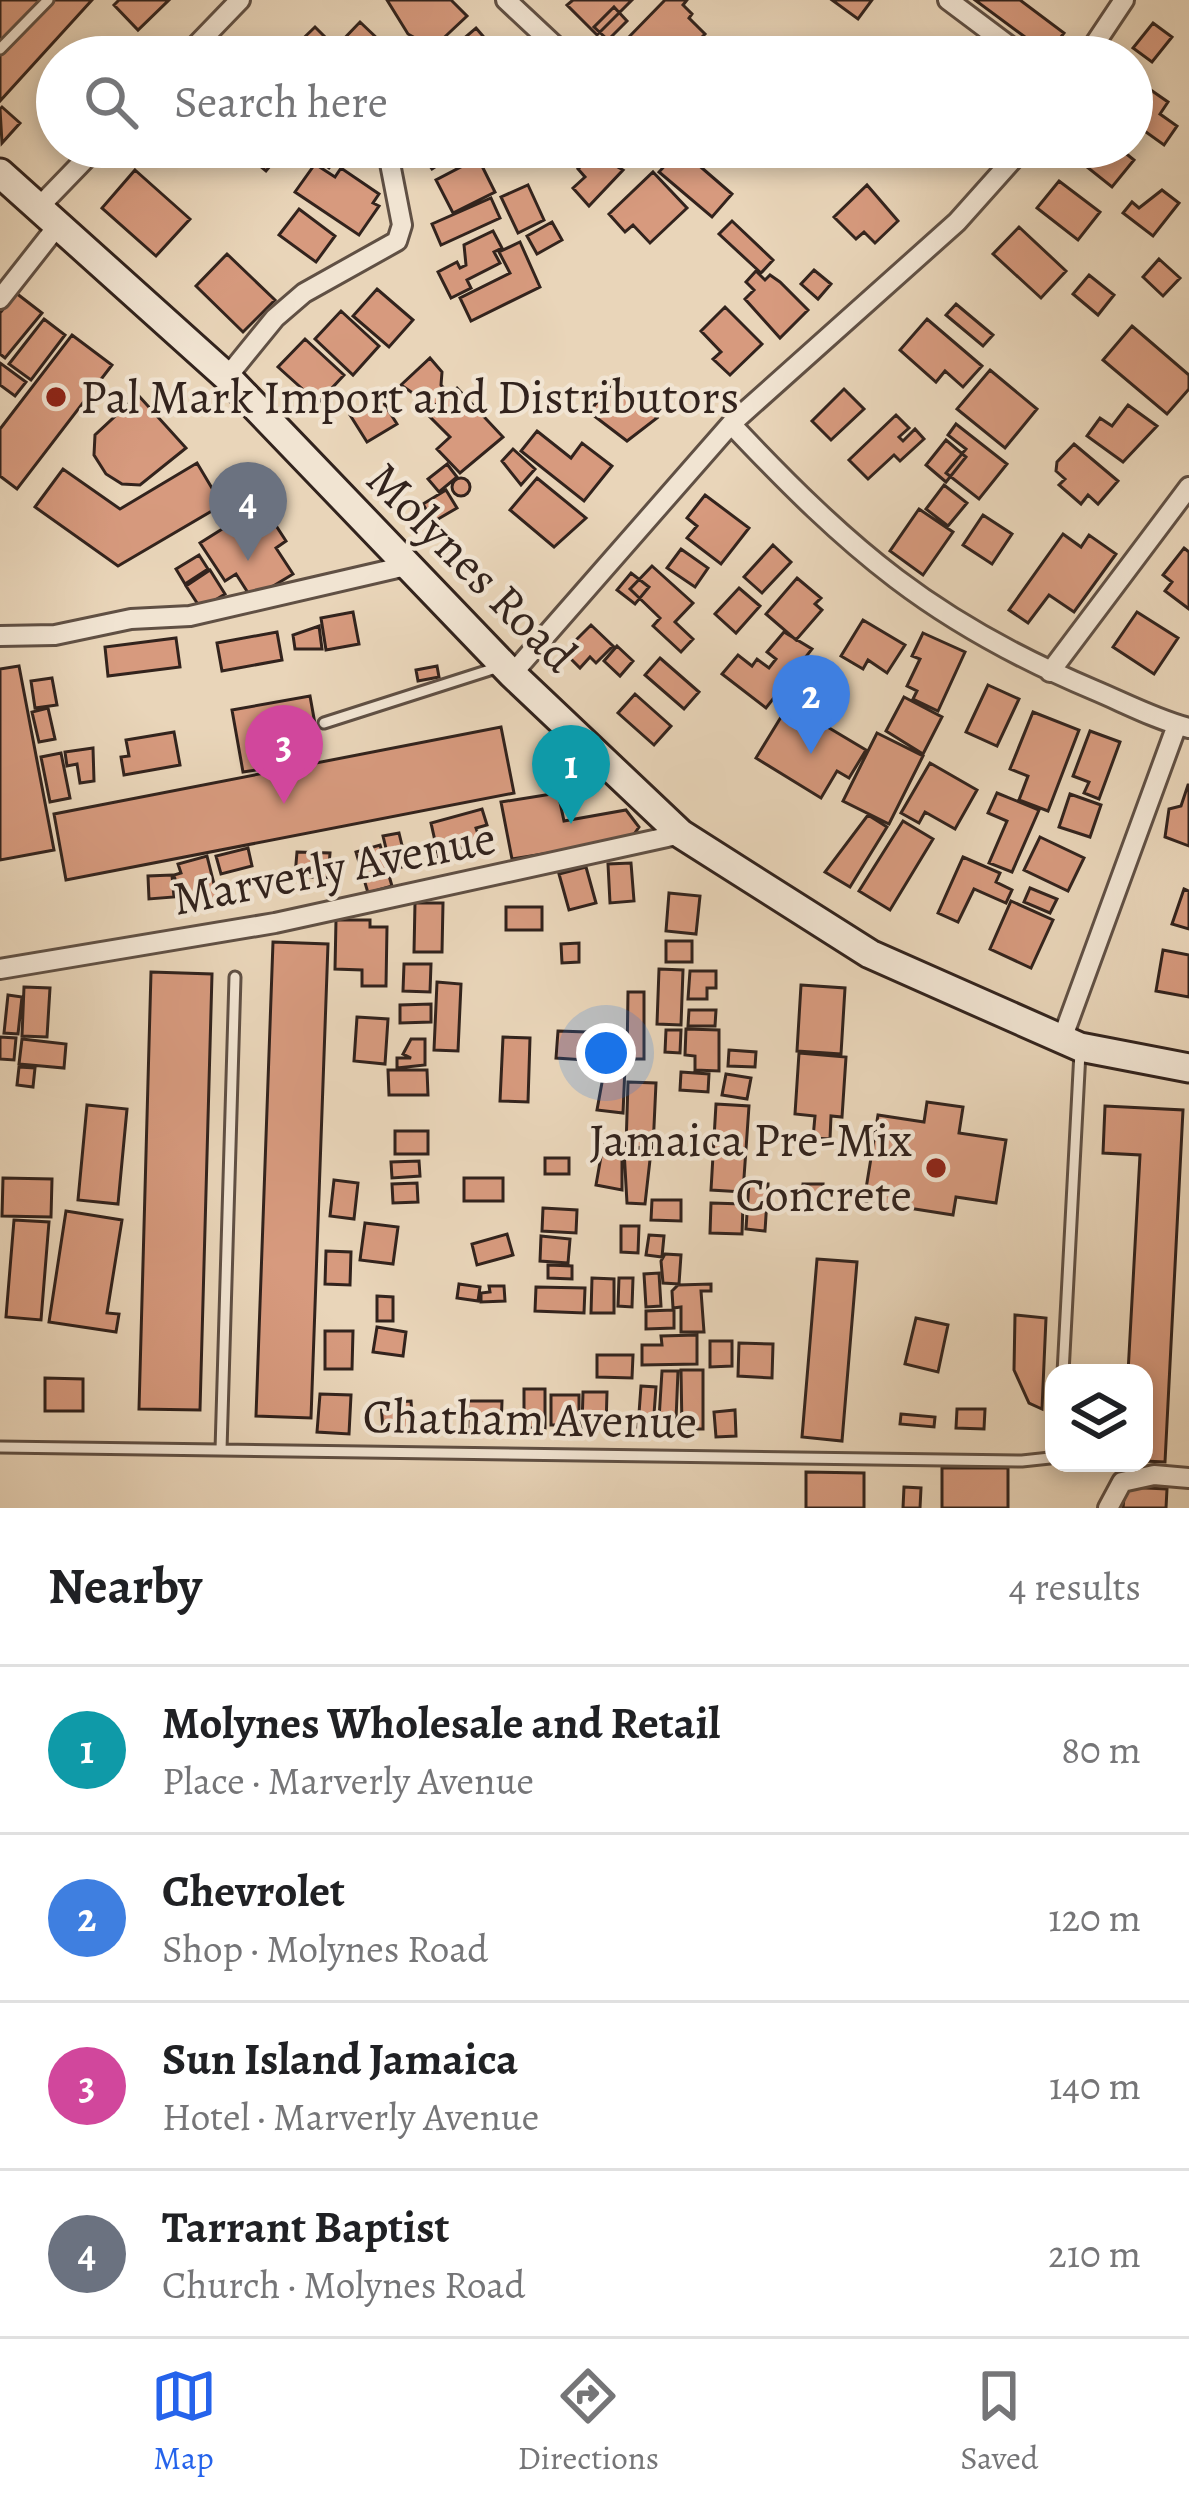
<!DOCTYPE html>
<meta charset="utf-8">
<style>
body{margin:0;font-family:Alegreya,serif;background:#f6f6f6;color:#202124}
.controls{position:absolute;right:36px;bottom:36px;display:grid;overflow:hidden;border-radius:24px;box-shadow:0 6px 18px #0003}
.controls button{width:108px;height:108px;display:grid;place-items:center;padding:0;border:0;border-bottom:3px solid #e0e0e0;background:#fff;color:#202124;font:60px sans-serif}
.you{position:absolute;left:606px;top:1053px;width:42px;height:42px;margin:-30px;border:9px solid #fff;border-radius:50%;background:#1a73e8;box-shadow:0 0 0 18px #1a73e833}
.badge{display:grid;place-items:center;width:78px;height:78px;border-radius:50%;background:#2563eb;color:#fff;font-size:39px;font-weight:700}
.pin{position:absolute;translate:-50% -99px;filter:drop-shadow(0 3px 6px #0008)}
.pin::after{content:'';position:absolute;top:63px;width:42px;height:36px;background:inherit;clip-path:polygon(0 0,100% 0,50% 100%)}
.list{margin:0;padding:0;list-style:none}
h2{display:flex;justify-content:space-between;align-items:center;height:156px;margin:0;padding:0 48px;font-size:51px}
h2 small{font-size:39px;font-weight:400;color:#757577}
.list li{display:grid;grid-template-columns:78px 1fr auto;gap:36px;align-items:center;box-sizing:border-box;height:168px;padding:0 48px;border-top:3px solid #e0e0e0}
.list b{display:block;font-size:45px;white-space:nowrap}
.list p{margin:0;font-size:39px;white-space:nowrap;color:#757577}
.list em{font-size:39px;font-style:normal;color:#757577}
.icon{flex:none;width:66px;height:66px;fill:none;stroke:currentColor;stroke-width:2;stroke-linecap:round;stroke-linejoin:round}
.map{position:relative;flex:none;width:1189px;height:1508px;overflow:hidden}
.search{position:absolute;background:#fff;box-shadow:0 6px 18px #0003;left:36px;right:36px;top:36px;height:132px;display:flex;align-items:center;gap:30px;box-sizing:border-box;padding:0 42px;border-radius:66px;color:#757577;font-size:45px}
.sheet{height:828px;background:#fff}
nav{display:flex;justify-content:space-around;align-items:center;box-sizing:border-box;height:168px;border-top:3px solid #e0e0e0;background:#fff;font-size:33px;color:#757577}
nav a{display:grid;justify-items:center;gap:6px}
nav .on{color:#2563eb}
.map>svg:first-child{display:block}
.building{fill:#d79a7e;stroke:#32231d;stroke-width:3}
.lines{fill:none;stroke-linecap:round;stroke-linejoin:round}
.service-casing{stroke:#605044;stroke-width:15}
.minor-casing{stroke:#605044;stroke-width:24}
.secondary-casing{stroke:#32231d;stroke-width:33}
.service{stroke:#f1e4d2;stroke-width:9}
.minor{stroke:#f1e4d2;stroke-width:18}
.secondary{stroke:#f1e4d2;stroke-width:27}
.poi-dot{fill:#8f2418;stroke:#f1e4d2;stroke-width:4.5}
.labels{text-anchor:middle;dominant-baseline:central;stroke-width:9;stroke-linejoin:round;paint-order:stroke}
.poi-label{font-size:48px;fill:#32231d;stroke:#f1e4d2;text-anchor:start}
.street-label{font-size:48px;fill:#32231d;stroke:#f1e4d2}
</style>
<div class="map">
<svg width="1189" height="1508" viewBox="0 0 1189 1508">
<rect width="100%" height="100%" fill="#e9d5b9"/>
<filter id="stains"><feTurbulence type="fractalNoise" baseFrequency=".00167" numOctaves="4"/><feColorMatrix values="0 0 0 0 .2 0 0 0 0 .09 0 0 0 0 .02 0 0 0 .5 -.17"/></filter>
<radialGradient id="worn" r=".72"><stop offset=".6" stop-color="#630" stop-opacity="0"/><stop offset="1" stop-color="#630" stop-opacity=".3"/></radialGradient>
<!-- building -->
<path class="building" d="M0,0H92L0,101Z
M119,0H169L138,30L114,5Z
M387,0H451L467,16L433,48L408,34Z
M573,0H632L597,35L567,5Z
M665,0H687L683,5L692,14L689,18L705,34L682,57H666L660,51L654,57H632L625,41Z
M832,0H872L858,19Z
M975,0H1020L1064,33L1048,54Z
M614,7L627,21L608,40L594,27Z
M360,22L380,41L366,57H349L337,46Z
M1153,23L1172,37L1152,62L1133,48Z
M315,27L332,44L322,57H284Z
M476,28L501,57H442Z
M1132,77L1168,102L1160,114L1177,126L1164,145L1132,122Z
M2,107L20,123L2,143L0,109Z
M247,147H286L266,171L243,152Z
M310,147H345L329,168L307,151Z
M417,147H465L432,169Z
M1086,147H1118L1134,160L1112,187L1077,159Z
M680,149L732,194L712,217L659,172Z
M595,154L623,170L589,206L573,188L585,177L578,169Z
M478,158L495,192L453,213L436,180Z
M315,164L335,177L341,168L379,194L373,203L379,206L359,235L295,192Z
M135,170L190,219L156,256L102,208Z
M653,172L687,208L650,243L633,225L625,232L609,214Z
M1059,181L1100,212L1078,240L1037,208Z
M528,185L544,220L518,233L501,197Z
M867,185L898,221L875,243L864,232L856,239L834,217Z
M1162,190L1179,203L1153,236L1123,213L1132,202L1139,208Z
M491,198L500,218L441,245L432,224Z
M299,209L335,236L316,262L279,235Z
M732,221L773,260L761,273L719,234Z
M552,222L562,240L537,254L527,236Z
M1019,227L1066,271L1041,298L993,254Z
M493,231L502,248L494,252L500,263L467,280L471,288L451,298L438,272L457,262L460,268L466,265L464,245Z
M520,242L540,287L471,321L460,298L510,273L499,252Z
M227,254L275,300L243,332L196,286Z
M1159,259L1180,278L1163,296L1143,277Z
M814,270L831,284L818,299L801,284Z
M756,271L765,280L770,275L780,282L808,310L780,338L745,299L754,290L746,282Z
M1089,275L1114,295L1098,315L1073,294Z
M377,289L413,320L389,347L353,316Z
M16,293L42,313L5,358L0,354V313Z
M956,304L993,335L983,346L946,315Z
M725,307L762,344L730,375L713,359L721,352L701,331Z
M341,311L379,346L353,375L315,339Z
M44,319L65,335L31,380L9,364Z
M927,319L982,366L963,387L945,371L936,382L900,350Z
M1132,326L1189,375V389L1167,414L1103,360Z
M72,335L112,365L17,489L0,476V429Z
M305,339L344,375L318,403L278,367Z
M430,358L442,372L441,385L449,394L433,407L401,385Z
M0,363L26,382L15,396L0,385Z
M990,370L1037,409L1005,448L957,409Z
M615,380L657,418L627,441L589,412Z
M457,388L503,437L460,473L437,449L450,437L428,415Z
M844,389L864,409L831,440L812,421Z
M138,395L186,448L140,485L122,484L106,474L94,455L95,435Z
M380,397L397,424L367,442L350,415Z
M1128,405L1157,426L1123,462L1087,436L1100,418L1112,426Z
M896,415L909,428L899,437L903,441L915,429L924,439L900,461L894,455L868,479L849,460Z
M956,424L1007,464L979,499L946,473L966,449L948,435Z
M537,431L571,458L582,443L612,466L584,501L521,451Z
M946,440L966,457L946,482L926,465Z
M1074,444L1118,481L1098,504L1088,495L1081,504L1059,485L1065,479L1056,471L1057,462Z
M513,449L535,469L521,485L502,461Z
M197,463L222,505L118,566L35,507L63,469L120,509Z
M447,464L457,477L439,492L428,479Z
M452 487a9 9 0 1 1 18 0a9 9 0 1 1-18 0Z
M537,478L586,518L554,547L510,510Z
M944,485L967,503L948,526L926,509Z
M446,490L457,508L433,522L423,504Z
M705,495L749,528L721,564L687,538L697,526L687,518Z
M262,504L286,541L276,548L293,574L252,599L236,574L225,581L200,543Z
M919,509L953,532L923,575L890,551Z
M983,515L1012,534L992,564L963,545Z
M1063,534L1081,547L1089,535L1116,554L1074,612L1049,595L1028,623L1009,610Z
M773,545L791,562L762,593L744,577Z
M1184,548L1189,552V609L1165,591L1172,582L1163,575Z
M681,549L708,568L695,587L667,568Z
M199,555L208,569L185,584L176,569Z
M652,566L693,603L675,622L693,639L681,652L653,626L660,618L630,589Z
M210,570L225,594L201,609L186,586Z
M631,573L649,587L635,604L617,590Z
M797,578L821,598L815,604L822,610L796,640L766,614Z
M739,588L760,606L736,633L715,614Z
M353,612L359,644L326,650L321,618Z
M1137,612L1178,638L1154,674L1113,647Z
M863,620L905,645L887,673L868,660L863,669L841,656Z
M591,625L613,646L596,663L590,657L580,668L564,652Z
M319,626L322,649H295L293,635Z
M277,632L282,660L222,671L217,643Z
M784,632L812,649L766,708L722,674L738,655L752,666L757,659L769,668L776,659L767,652Z
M923,633L965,652L938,711L913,699L917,691L907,686L920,659L912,656Z
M176,638L180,667L108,676L105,647Z
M617,646L633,661L620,676L604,661Z
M660,658L699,692L684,709L645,675Z
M19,666L54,850L0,860V669Z
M437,666L439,677L418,681L416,670Z
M52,678L57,705L35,708L31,681Z
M988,685L1019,699L997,746L966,732Z
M635,694L671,726L654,745L618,713Z
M310,696L320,752L261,762L262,769L243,772L232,710Z
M904,697L942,717L923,754L886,731Z
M789,704L866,750L849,778L837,771L821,798L756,758Z
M48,708L55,739L39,742L32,712Z
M1033,712L1079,730L1048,811L1019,800L1028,776L1010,769Z
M501,727L514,793L66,880L54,814Z
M1090,731L1120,742L1099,799L1084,793L1089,782L1073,776Z
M174,732L180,765L124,775L121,757L129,756L126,740Z
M877,733L923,756L889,824L843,801Z
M93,748L94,781L80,783L77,764L67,766L65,752Z
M61,753L70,798L50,802L41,757Z
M930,763L977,790L955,829L925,812L919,823L901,813Z
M1188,785H1189V846L1165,837L1169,809L1181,806Z
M558,793L564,821L626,810L639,827L630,840L512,859L501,802Z
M997,793L1039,810L1012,872L989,863L1007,821L988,813Z
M1070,794L1101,805L1090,837L1059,827Z
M482,809L487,825L476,828L480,840L449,853L450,860L440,863L431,823Z
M868,815L887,827L850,887L825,872Z
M903,821L933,839L890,910L859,891Z
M399,833L407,866L391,869L383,836Z
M1040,837L1084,858L1068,891L1024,870Z
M380,845L392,886L368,893L356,852Z
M248,848L252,866L221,874L216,856Z
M297,852L330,853L328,878L295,876Z
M207,856L218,900L190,907L187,897L180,899L174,875L181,873L178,864Z
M963,857L1000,873L996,882L1012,890L1006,903L974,889L958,922L938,913Z
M631,863L634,901L610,903L608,864Z
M586,867L596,903L569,910L559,874Z
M172,875L174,897L149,899L148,876Z
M1030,888L1057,899L1050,913L1024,902Z
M1184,889L1189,891V929L1172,924Z
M669,893L700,896L696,934L666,931Z
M1011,901L1053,920L1031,968L990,949Z
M415,903H443L442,952H414Z
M506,907H542V930H506Z
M336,920H370V927H387L386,986H362V970L335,969Z
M666,941H692V962H666Z
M273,942L328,944L311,1418L256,1416Z
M579,943V962L562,963L561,944Z
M1163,950L1189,955V997L1156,991Z
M404,964H431L430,992L403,991Z
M659,969L683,970L681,1025L657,1024Z
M690,971H716V988H707V999H688Z
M151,972L212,974L200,1410L139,1409Z
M437,982L461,984L458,1051L434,1050Z
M801,985L845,988L841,1054L797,1051Z
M24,987L50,988L47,1037L22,1036Z
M628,992H644V1059H627Z
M8,995L22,997L18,1034L4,1033Z
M431,1004V1022L400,1023V1005Z
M689,1010H716L715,1026H688Z
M357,1017L388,1019L385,1064L354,1061Z
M686,1029L719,1030V1071L695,1070V1056L685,1055Z
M666,1030H681L680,1053L665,1052Z
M558,1031L587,1032L585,1060L556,1058Z
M0,1037L16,1038L14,1060L0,1059Z
M503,1037L530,1038L528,1102L500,1101Z
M22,1039L66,1044L64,1068L19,1064Z
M411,1039H425V1065L397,1068V1058H411L403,1054Z
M729,1050L756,1052L755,1067L728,1066Z
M799,1053L846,1057L842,1117L831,1116L830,1139L813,1138L815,1116L795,1114Z
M605,1066L625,1067L623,1113L597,1110Z
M19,1067L35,1068L33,1087L17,1085Z
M388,1070H427L428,1095H389Z
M681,1072L709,1074L708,1092L680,1090Z
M726,1074L751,1078L747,1099L722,1095Z
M628,1082L656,1083L653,1148L626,1147Z
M927,1102L963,1107L959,1133L1006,1140L996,1203L956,1197L953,1215L864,1201L878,1115L924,1122Z
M716,1104L749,1106L743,1192L711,1190Z
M87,1105L127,1109L118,1204L78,1200Z
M1105,1106L1183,1110L1165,1462L1144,1461V1373H1128L1140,1155L1103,1153Z
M395,1131H428V1154H395Z
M603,1145H622V1190L596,1185Z
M624,1150L651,1151L645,1204L627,1203Z
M545,1158H569V1174H545Z
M419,1161L420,1176L392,1178L391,1162Z
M3,1178L52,1179L51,1217L2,1216Z
M464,1178H503V1201H464Z
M334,1180L358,1183L354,1219L330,1216Z
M417,1183L418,1202L393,1203L392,1184Z
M749,1183L768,1184L765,1231L746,1229Z
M803,1184H823L822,1196L802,1195Z
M652,1200H681V1221L651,1220Z
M711,1203L743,1204L742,1234L710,1233Z
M543,1208L577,1210L576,1233L542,1231Z
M66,1211L122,1220L107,1313L119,1314L116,1332L49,1322Z
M14,1220L49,1222L41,1320L6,1317Z
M365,1223L398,1227L393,1264L360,1260Z
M621,1226H639L638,1253L621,1252Z
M507,1234L513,1255L477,1265L472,1244Z
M649,1235L664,1236L662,1257L646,1255Z
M541,1236L570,1239L568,1263L540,1261Z
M326,1251L351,1252L350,1285L325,1284Z
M665,1254L681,1255L679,1284L663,1283L661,1261Z
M817,1259L857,1262L842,1441L802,1437Z
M548,1265L572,1266V1279L548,1278Z
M659,1273L661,1306L646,1307L644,1274Z
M592,1278L614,1279V1313H591Z
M619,1278H633L632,1307L618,1306Z
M459,1284L480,1287L478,1301L457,1298Z
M711,1284V1291H701L704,1332H681V1307L673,1308L672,1291L678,1285Z
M489,1286H504L505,1301L481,1302V1293L490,1292Z
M536,1287L585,1288L584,1313L535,1311Z
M377,1296L393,1297V1321H377Z
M674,1310V1328L646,1329V1311Z
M1015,1315L1046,1318L1042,1409L1029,1403L1014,1370Z
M916,1318L948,1325L938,1372L905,1364Z
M377,1327L406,1332L403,1356L373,1352Z
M325,1331H353L352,1369H325Z
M697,1335V1364L642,1365V1345H662L661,1336Z
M710,1341H732V1366L710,1367Z
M739,1343L773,1344L772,1378L738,1376Z
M597,1355H633L632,1378L597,1377Z
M681,1370H703V1429H682Z
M662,1371H678L676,1420L659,1419Z
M45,1378L83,1379V1411H45Z
M641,1386L656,1387L653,1428L638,1427Z
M524,1389H545V1428H524Z
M583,1392H607L606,1428L582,1427Z
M320,1394L351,1395L349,1434L317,1432Z
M551,1395H579V1425H551Z
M411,1401L413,1429L383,1430L381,1403Z
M468,1401H502L501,1428H468Z
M957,1409H985L984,1429L956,1428Z
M735,1410L736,1436L716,1437L714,1412Z
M901,1414L935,1417L934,1427L900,1424Z
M942,1468H1008V1508H942Z
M806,1472L864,1473V1508H806Z
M904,1487L921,1488L920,1508H903Z
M1125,1487L1167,1489L1166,1508H1123Z"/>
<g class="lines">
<defs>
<path id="service" d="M0,49L48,0
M324,723L499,667
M1063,1373L1080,1052
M0,1447L1022,1461L1050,1458L1054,1451
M221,1450L235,977"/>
<path id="minor" d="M506,0L567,57
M948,0L1024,57
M185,57L240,0
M1086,57L1124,0
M39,207L97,147
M0,299L59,224
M227,377L275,318L304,293L397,241L402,225L387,148
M731,424C850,550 932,622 1094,690C1125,703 1157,720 1189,728
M0,636L55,635L131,619L190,616L406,566
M1050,672L1189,487
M512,674L731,424L957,222L1024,147
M0,969L275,923L681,834
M1062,1039L1177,725
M1108,1508L1122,1482L1154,1475L1189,1478"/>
<path id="secondary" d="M0,173L227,377L512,674L681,834L870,954L1080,1047L1189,1068"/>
</defs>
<!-- service casing -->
<use href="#service" class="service-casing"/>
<!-- minor casing -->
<use href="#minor" class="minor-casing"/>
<!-- secondary casing -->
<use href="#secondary" class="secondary-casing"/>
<!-- service -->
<use href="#service" class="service"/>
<!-- minor -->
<use href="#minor" class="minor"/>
<!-- secondary -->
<use href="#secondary" class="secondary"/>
</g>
<!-- markers -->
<g class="poi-dot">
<circle cx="56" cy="397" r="12"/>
<circle cx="936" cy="1168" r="12"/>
</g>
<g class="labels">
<!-- poi labels -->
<g class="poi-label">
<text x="80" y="397">Pal Mark Import and Distributors</text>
<text x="912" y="1140" text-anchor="end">Jamaica Pre-Mix<tspan x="912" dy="55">Concrete</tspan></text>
</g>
<!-- street labels -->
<g class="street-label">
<text transform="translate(472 567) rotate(45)">Molynes Road</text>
<text transform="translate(334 868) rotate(-11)">Marverly Avenue</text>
<text transform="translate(530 1419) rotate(1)">Chatham Avenue</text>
</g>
</g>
<rect width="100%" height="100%" filter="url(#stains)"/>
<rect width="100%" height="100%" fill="url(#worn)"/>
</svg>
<div class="controls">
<button><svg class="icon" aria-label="layers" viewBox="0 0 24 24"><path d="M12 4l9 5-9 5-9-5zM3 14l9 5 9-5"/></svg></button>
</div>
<div class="you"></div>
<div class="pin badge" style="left:571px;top:824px;background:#0f9aa8">1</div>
<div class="pin badge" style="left:811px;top:754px;background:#3f7fe0">2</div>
<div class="pin badge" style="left:284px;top:804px;background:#d1479c">3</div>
<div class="pin badge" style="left:248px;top:561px;background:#6b7280">4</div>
<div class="search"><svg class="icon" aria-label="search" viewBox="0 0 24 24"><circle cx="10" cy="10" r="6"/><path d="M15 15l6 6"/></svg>Search here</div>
</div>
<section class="sheet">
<h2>Nearby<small>4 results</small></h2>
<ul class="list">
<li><span class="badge" style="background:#0f9aa8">1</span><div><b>Molynes Wholesale and Retail</b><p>Place · Marverly Avenue</p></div><em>80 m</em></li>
<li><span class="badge" style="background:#3f7fe0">2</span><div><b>Chevrolet</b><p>Shop · Molynes Road</p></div><em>120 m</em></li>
<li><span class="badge" style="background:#d1479c">3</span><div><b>Sun Island Jamaica</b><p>Hotel · Marverly Avenue</p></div><em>140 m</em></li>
<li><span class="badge" style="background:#6b7280">4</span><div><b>Tarrant Baptist</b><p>Church · Molynes Road</p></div><em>210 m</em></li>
</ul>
</section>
<nav>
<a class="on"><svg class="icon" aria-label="map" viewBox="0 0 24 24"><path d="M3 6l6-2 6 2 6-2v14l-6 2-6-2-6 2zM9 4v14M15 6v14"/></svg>Map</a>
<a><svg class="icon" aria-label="directions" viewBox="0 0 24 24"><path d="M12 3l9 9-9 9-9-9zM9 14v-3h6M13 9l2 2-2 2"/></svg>Directions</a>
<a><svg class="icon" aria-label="saved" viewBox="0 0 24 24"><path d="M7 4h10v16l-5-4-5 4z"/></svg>Saved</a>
</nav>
